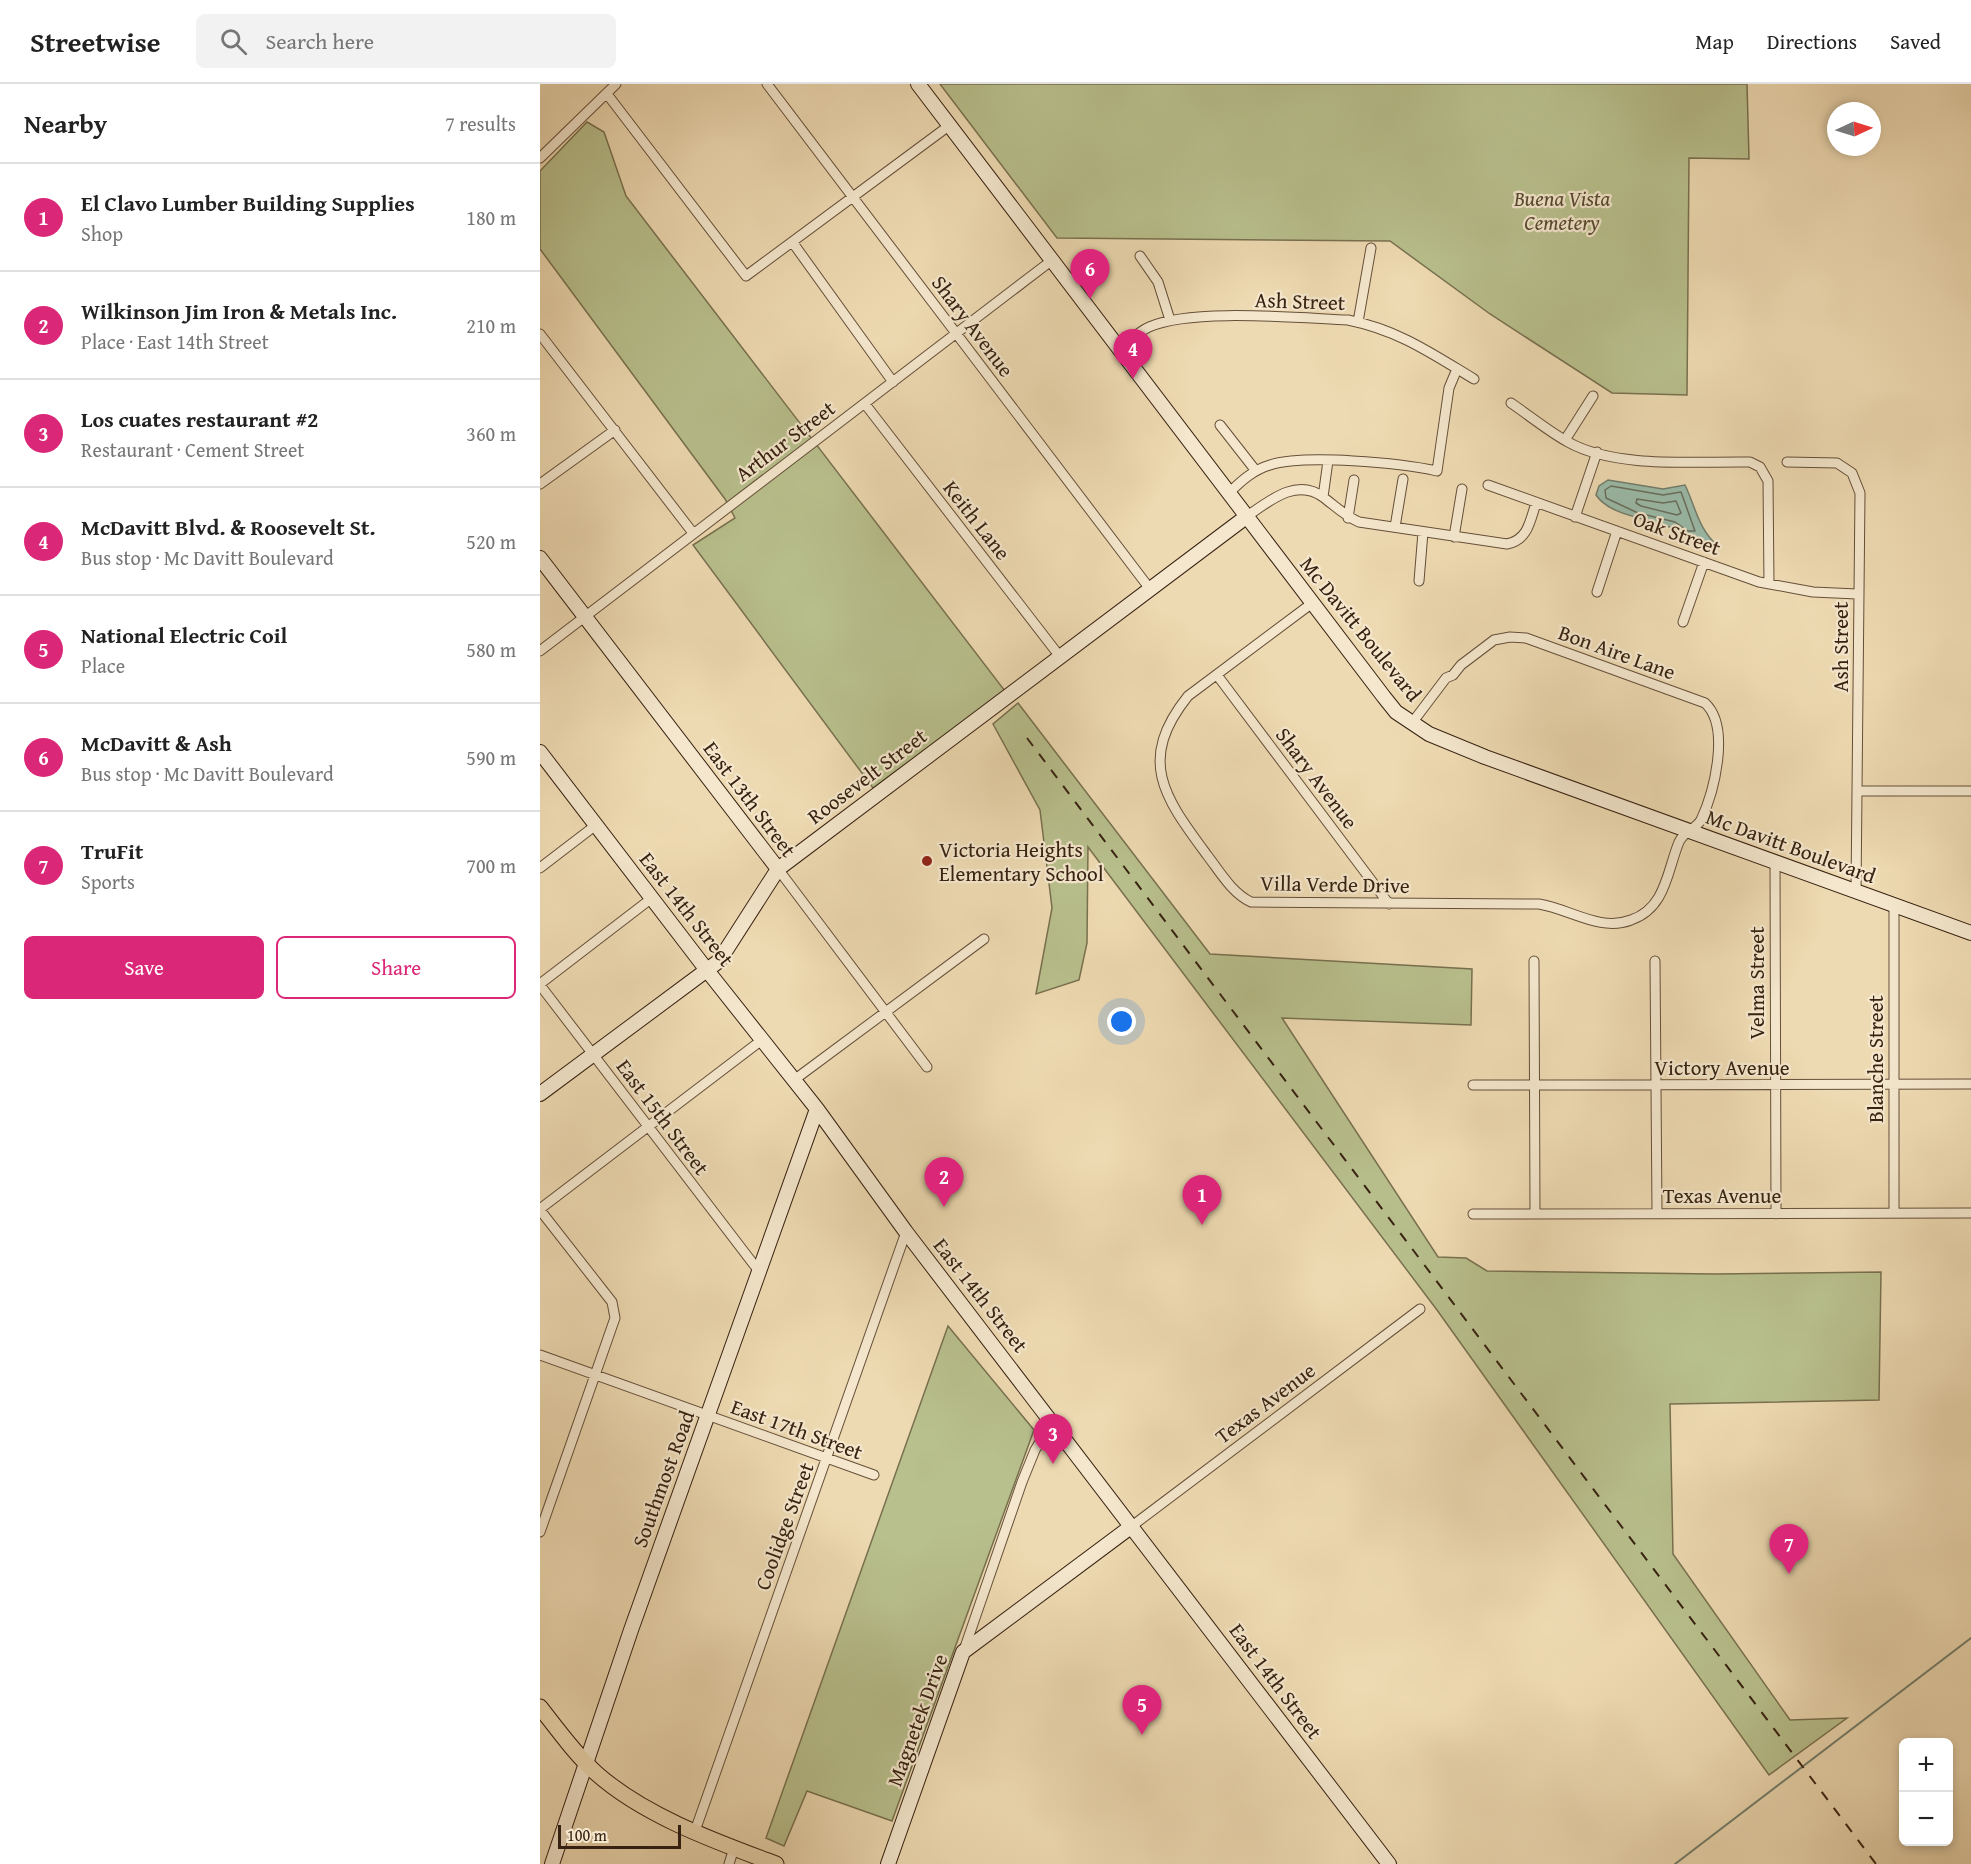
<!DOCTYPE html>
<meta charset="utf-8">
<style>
body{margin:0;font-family:"Gentium Book Plus",serif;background:#f2f2f2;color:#222}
.controls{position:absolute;right:18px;bottom:18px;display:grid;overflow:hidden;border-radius:9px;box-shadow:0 3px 9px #0003}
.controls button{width:54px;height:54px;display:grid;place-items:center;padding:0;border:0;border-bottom:2px solid #e0e0e0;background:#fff;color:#222;font:30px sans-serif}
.compass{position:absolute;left:1287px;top:18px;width:54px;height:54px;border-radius:50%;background:#fff;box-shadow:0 3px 9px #0003;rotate:86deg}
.scale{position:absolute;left:18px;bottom:15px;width:123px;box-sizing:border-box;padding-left:6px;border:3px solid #372111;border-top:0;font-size:16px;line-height:21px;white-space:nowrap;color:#372111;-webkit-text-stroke:4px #f4e7cd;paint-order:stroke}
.you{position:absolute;left:582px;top:938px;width:21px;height:21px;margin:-15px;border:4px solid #fff;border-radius:50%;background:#1a73e8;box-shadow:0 0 0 9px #1a73e833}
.badge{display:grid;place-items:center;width:39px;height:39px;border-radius:50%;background:#db2777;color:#fff;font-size:20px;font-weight:700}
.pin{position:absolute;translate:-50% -50px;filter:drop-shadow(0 2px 3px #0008)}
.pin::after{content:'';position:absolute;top:32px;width:21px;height:18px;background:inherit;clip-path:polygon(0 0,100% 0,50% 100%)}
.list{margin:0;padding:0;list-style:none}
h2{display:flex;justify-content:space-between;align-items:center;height:78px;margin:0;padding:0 24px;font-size:26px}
h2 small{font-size:20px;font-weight:400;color:#767676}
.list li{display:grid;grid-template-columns:39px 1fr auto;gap:18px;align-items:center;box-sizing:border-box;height:108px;padding:0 24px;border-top:2px solid #e0e0e0}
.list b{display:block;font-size:22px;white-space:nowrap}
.list p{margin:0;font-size:20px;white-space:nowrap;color:#767676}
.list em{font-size:20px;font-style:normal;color:#767676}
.actions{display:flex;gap:12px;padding:18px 24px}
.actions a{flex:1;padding:14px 0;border:2px solid #db2777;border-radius:9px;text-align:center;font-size:21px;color:#db2777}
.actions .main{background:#db2777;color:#fff}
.icon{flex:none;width:33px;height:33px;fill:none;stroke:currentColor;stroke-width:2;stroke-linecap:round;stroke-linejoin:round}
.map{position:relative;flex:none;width:1431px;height:1780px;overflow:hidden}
header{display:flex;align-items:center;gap:36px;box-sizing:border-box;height:84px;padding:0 30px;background:#fff;border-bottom:2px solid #e0e0e0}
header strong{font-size:28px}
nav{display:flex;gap:33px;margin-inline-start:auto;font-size:21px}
.search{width:420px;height:54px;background:#f2f2f2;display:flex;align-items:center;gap:15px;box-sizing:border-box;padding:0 21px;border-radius:9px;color:#767676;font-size:22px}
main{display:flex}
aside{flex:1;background:#fff}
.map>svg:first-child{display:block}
.green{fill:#b8c08d;stroke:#78704f;stroke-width:1.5}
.water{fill:#9abba9;stroke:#727d6c;stroke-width:1.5}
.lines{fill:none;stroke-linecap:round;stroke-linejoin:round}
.shore{stroke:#686e5d;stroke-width:1.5}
.stream{stroke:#727d6c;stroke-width:2}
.street-casing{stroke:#654f39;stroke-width:11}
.secondary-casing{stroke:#372111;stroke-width:16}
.primary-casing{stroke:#372111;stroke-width:17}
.street{stroke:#f4e7cd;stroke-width:9}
.secondary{stroke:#f4e7cd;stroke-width:14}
.primary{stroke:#eedab2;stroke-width:15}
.rail{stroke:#372111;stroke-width:2;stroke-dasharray:10 10;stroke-linecap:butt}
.poi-dot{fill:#8f2418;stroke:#f4e7cd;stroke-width:2}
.labels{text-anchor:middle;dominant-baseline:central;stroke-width:4.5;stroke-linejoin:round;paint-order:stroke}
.park-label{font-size:21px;font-style:italic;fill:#574930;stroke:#f4e7cd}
.street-label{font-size:21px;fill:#372111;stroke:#f4e7cd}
.poi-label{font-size:21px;fill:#372111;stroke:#f4e7cd;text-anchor:start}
</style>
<header>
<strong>Streetwise</strong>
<div class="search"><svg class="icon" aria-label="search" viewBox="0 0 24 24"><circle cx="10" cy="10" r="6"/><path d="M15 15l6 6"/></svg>Search here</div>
<nav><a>Map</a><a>Directions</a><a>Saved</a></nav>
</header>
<main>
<aside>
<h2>Nearby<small>7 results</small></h2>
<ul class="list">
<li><span class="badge">1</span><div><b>El Clavo Lumber Building Supplies</b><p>Shop</p></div><em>180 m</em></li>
<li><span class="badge">2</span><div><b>Wilkinson Jim Iron &amp; Metals Inc.</b><p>Place · East 14th Street</p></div><em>210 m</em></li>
<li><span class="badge">3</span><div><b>Los cuates restaurant #2</b><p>Restaurant · Cement Street</p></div><em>360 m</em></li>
<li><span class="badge">4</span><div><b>McDavitt Blvd. &amp; Roosevelt St.</b><p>Bus stop · Mc Davitt Boulevard</p></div><em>520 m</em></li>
<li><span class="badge">5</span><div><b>National Electric Coil</b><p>Place</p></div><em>580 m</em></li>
<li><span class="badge">6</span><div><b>McDavitt &amp; Ash</b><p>Bus stop · Mc Davitt Boulevard</p></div><em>590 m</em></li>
<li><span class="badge">7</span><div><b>TruFit</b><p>Sports</p></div><em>700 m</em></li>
</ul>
<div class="actions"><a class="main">Save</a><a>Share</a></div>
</aside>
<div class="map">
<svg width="1431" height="1780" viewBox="0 0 1431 1780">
<rect width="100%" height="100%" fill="#eedab2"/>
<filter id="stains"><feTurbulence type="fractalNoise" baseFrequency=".00333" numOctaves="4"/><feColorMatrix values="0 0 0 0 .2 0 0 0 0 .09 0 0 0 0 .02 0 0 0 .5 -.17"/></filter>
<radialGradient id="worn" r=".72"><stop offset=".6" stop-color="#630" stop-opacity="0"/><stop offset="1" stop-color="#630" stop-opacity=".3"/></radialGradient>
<!-- green -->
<path class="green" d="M400,0H1207L1209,75L1149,74L1147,311L1072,309L950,230L850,157L517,154Z
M47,38L64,48L86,112L465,607L333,704L153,461L195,434L185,415L0,165V87Z
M478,619L670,870L932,885L931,941L742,934L898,1173L926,1174L947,1187L1175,1190L1341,1188L1339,1316L1130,1320L1133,1470L1250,1636L1307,1634L1229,1691L897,1226L548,763L547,859L539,896L496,910L512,824L500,726L453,640Z
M408,1242L494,1346L352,1737L267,1707L244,1762L226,1754Z"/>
<!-- water -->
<path class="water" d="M1068,396L1123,405L1145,401C1156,424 1158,445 1179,463L1172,467C1160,458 1146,450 1132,444C1110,434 1071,433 1056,411L1059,402Z"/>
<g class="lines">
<!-- shore -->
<path class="shore" d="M1071,402L1123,411L1141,408L1155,447H1148L1135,438L1098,429L1066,414L1065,406Z
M1097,415L1123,419L1136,417L1141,429L1137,431L1101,422L1096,419Z"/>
<!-- stream -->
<path class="stream" d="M1135,1780L1431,1554"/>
<defs>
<path id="street" d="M227,0L610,505
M67,10L206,192L410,41
M0,74L76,0
M253,159L353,298
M600,172L618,198L630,236
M818,238L831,164
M0,250L153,449
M579,265C588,258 598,248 609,243C650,224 759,234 808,236C858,246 891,269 934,295
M971,319C990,332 1008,347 1028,358C1076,385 1156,377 1210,378L1220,383L1228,397L1229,500
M325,320L521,574
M680,341L716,387
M1025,356L1053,312
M1247,378L1297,379L1312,389L1320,409L1316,807
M0,400L75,346
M948,401L1219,498L1273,508L1317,510
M689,409C701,397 713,386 730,381C764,370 861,379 897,387L909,304L917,285
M783,413L788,377
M706,433C728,418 756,393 783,413C795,422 805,432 819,438L967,460C988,456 990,437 996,419
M1035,433L1057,368
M808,434L814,396
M855,443L863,395
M914,453L922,405
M879,497L883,448
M1057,508L1077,447
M771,520L648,612C596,677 625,714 667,771C680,788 692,809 711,818L999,820C1030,825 1060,848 1091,836C1126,824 1127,787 1139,758C1144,747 1156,745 1161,736C1174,708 1191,643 1165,619L986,554L970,553L954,556L921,581L913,591L906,594L872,639
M1143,538L1164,478
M0,567L511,177
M677,591L849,820
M1318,707H1431
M1235,777L1236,1130
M0,784L56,741
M238,785L387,983
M994,877L995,1128
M1115,877L1117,1129
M0,900L112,814
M0,901L218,1186
M254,996L444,855
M933,1001L1431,1000
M0,1125L223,955
M0,1126L72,1218L75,1234L0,1448
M1354,1129V822
M933,1130L1431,1129
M0,1271L334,1391
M592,1442L880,1225
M424,1566L482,1398L495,1366L512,1338
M155,1747L366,1148
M189,1780L194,1764"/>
<path id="secondary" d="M378,0L844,613L856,628L889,650L945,673L1431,849
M0,474L238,785
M0,668L166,885L277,1025L366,1148L849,1780
M0,1010L179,877L238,785L706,433
M12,1780L91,1546L277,1025
M348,1780L423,1568L592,1442"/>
<path id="primary" d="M0,1623C18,1646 35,1670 56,1689C104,1732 177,1758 236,1780"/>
</defs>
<!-- street casing -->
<use href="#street" class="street-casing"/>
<!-- secondary casing -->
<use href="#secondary" class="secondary-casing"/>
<!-- primary casing -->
<use href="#primary" class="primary-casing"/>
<!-- street -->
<use href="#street" class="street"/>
<!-- secondary -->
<use href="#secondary" class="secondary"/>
<!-- primary -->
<use href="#primary" class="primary"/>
<!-- rail -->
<path class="rail" d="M487,654L1336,1780"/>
</g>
<!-- markers -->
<circle class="poi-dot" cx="387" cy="777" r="6"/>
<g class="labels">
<!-- park labels -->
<g class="park-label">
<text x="1022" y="114">Buena Vista<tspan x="1022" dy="24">Cemetery</tspan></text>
</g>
<!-- street labels -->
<g class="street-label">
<text transform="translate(760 217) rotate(2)">Ash Street</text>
<text transform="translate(433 242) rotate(53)">Shary Avenue</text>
<text transform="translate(245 357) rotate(-37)">Arthur Street</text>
<text transform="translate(437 436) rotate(52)">Keith Lane</text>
<text transform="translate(1137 449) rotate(20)">Oak Street</text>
<text transform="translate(821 545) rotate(51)">Mc Davitt Boulevard</text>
<text transform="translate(1300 563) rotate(-90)">Ash Street</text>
<text transform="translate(1077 568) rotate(20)">Bon Aire Lane</text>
<text transform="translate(327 692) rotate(-37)">Roosevelt Street</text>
<text transform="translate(777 694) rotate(53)">Shary Avenue</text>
<text transform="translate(210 715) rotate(53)">East 13th Street</text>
<text transform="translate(1251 762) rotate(20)">Mc Davitt Boulevard</text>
<text transform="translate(795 800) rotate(1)">Villa Verde Drive</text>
<text transform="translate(147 825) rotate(52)">East 14th Street</text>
<text transform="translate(1216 899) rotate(-90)">Velma Street</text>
<text transform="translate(1335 975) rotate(-90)">Blanche Street</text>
<text x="1182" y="983">Victory Avenue</text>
<text transform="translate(123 1033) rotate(53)">East 15th Street</text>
<text x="1182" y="1111">Texas Avenue</text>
<text transform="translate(441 1211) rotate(52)">East 14th Street</text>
<text transform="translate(725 1319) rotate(-37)">Texas Avenue</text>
<text transform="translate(257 1345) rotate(20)">East 17th Street</text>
<text transform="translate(123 1395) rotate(-70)">Southmost Road</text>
<text transform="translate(244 1442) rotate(-70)">Coolidge Street</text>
<text transform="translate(736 1597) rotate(53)">East 14th Street</text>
<text transform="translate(377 1636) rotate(-70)">Magnetek Drive</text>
</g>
<!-- poi labels -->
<g class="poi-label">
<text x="399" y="765">Victoria Heights<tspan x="399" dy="24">Elementary School</tspan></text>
</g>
</g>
<rect width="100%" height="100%" filter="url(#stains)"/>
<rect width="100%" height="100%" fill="url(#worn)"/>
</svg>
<div class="controls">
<button>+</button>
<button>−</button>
</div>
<svg class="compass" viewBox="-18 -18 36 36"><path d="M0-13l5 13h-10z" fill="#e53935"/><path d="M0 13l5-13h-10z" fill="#767676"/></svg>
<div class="scale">100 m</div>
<div class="you"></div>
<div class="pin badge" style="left:662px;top:1141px">1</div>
<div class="pin badge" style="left:404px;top:1123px">2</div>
<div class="pin badge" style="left:513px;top:1380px">3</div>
<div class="pin badge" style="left:593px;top:295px">4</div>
<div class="pin badge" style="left:602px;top:1651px">5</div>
<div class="pin badge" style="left:550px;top:215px">6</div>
<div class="pin badge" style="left:1249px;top:1490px">7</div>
</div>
</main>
